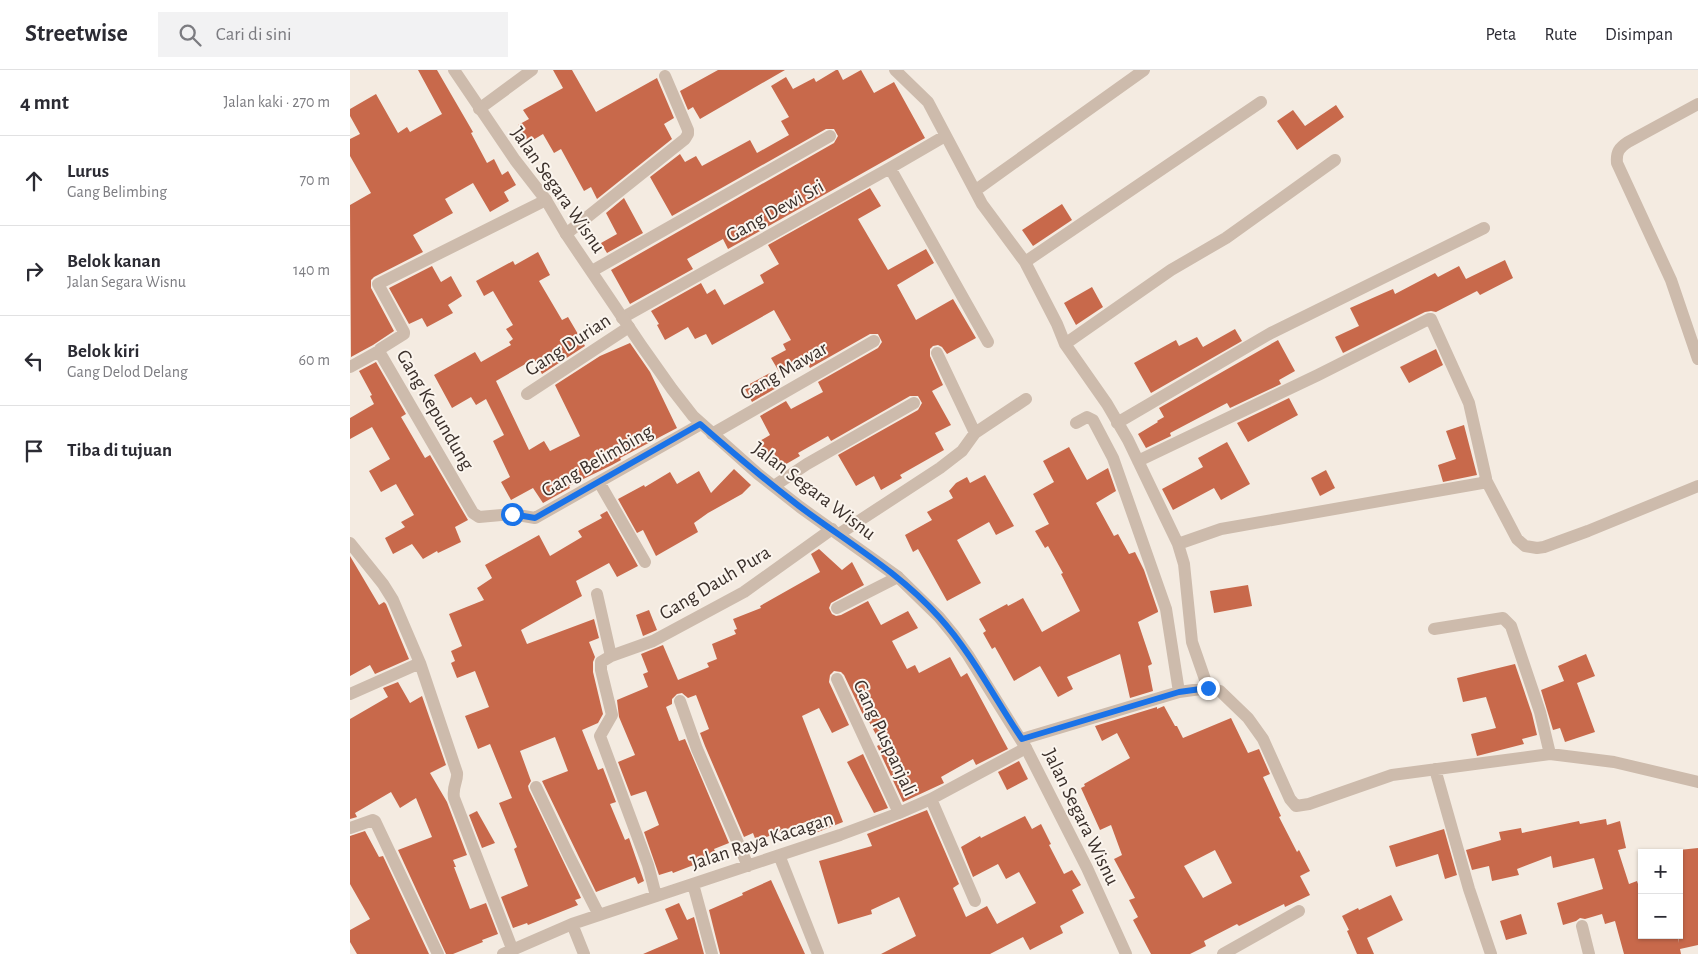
<!DOCTYPE html>
<html lang="id">
<meta charset="utf-8">
<style>
body{margin:0;font-family:"Alegreya Sans",sans-serif;background:#f2f2f3;color:#2b2b33}
.controls{position:absolute;right:15px;bottom:15px;display:grid;overflow:hidden;border-radius:0px;box-shadow:0 1px 4px #0004}
.controls button{width:45px;height:45px;display:grid;place-items:center;padding:0;border:0;border-bottom:1px solid #e1e1e2;background:#fff;color:#2b2b33;font:25px sans-serif}
.stop{position:absolute;width:15px;height:15px;margin:-11px;border:4px solid #1a73e8;border-radius:50%;background:#fff}
.stop.end{background:#1a73e8;border-color:#fff;box-shadow:0 1px 5px #0008}
.list{margin:0;padding:0;list-style:none}
h2{display:flex;justify-content:space-between;align-items:center;height:65px;margin:0;padding:0 20px;font-size:21px}
h2 small{font-size:16px;font-weight:400;color:#7c7c81}
.list li{display:grid;grid-template-columns:32px 1fr auto;gap:15px;align-items:center;box-sizing:border-box;height:90px;padding:0 20px;border-top:1px solid #e1e1e2}
.list b{display:block;font-size:19px;white-space:nowrap}
.list p{margin:0;font-size:16px;white-space:nowrap;color:#7c7c81}
.list em{font-size:16px;font-style:normal;color:#7c7c81}
.icon{flex:none;width:28px;height:28px;fill:none;stroke:currentColor;stroke-width:2;stroke-linecap:round;stroke-linejoin:round}
.map{position:relative;flex:none;width:1348px;height:884px;overflow:hidden}
header{display:flex;align-items:center;gap:30px;box-sizing:border-box;height:70px;padding:0 25px;background:#fff;border-bottom:1px solid #e1e1e2}
header strong{font-size:24px}
nav{display:flex;gap:28px;margin-inline-start:auto;font-size:18px}
.search{width:350px;height:45px;background:#f2f2f3;display:flex;align-items:center;gap:12px;box-sizing:border-box;padding:0 18px;border-radius:0px;color:#7c7c81;font-size:19px}
main{display:flex}
aside{flex:1;background:#fff}
.map>svg:first-child{display:block}
.building{fill:#c8694b;fill-rule:evenodd}
.lines{fill:none;stroke-linecap:round;stroke-linejoin:round}
.minor{stroke:#cdbbac;stroke-width:12}
.tertiary{stroke:#cdbbac;stroke-width:12}
.route{stroke:#1a73e8;stroke-width:6}
.labels{text-anchor:middle;dominant-baseline:central;stroke-width:4;stroke-linejoin:round;paint-order:stroke}
.street-label{font-size:20px;fill:#3b302b;stroke:#fbf5ee}
</style>
<header>
<strong>Streetwise</strong>
<div class="search"><svg class="icon" aria-label="search" viewBox="0 0 24 24"><circle cx="10" cy="10" r="6"/><path d="M15 15l6 6"/></svg>Cari di sini</div>
<nav><a>Peta</a><a>Rute</a><a>Disimpan</a></nav>
</header>
<main>
<aside>
<h2>4 mnt<small>Jalan kaki · 270 m</small></h2>
<ul class="list">
<li><svg class="icon" aria-label="ahead" viewBox="0 0 24 24"><path d="M12 20V5M6 11l6-6 6 6"/></svg><div><b>Lurus</b><p>Gang Belimbing</p></div><em>70 m</em></li>
<li><svg class="icon" aria-label="right" viewBox="0 0 24 24"><path d="M7 20v-9h11M14 6l5 5-5 5"/></svg><div><b>Belok kanan</b><p>Jalan Segara Wisnu</p></div><em>140 m</em></li>
<li><svg class="icon" aria-label="left" viewBox="0 0 24 24"><path d="M17 20v-9H6M10 6l-5 5 5 5"/></svg><div><b>Belok kiri</b><p>Gang Delod Delang</p></div><em>60 m</em></li>
<li><svg class="icon" aria-label="arrive" viewBox="0 0 24 24"><path d="M6 21V4h12l-3 4 3 4H6"/></svg><div><b>Tiba di tujuan</b></div></li>
</ul>
</aside>
<div class="map">
<svg width="1348" height="884" viewBox="0 0 1348 884">
<rect width="100%" height="100%" fill="#f4ebe1"/>
<!-- building -->
<path class="building" d="M68,0H87L123,62L121,63L137,93L144,89L152,105L158,101L166,115L154,122L159,131L140,142L123,113L95,129L103,143L63,165L73,182L24,207L21,210V218L44,261L23,275L1,287L0,135L21,123L0,86V69L10,64L0,46V39L26,24L48,63L57,57L60,62L92,44Z
M203,0H222L246,42L307,8L324,48L314,54L322,69L247,129L241,117L234,121L211,79L204,83L193,64L178,73L168,55L179,49L173,40L213,18Z
M368,0H435L350,49L343,37L338,40L330,21Z
M486,0H488L493,10L511,0L524,23L544,12L575,68L378,179L373,169L337,189L343,199L280,234L261,200L484,73L488,66L484,59H476L322,146L300,107L330,84L335,92L346,86L352,96L400,70L407,83L439,65L431,51L439,47L421,16L436,7L443,19L464,8L466,12Z
M986,35L994,47L947,80L927,51L943,40L955,56Z
M520,118L531,136L508,149L538,200L576,179L584,193L547,215L566,250L603,229L626,268L597,284L592,277L588,275L583,276L580,279V286L593,315L582,321L601,355L585,363L594,380L550,405L552,408L531,420L524,406L506,416L488,385L568,340L572,333L568,326H560L481,371L478,366L448,383L450,386L431,397L424,383L417,387L408,372L420,365L410,346L436,331L441,339L473,322L468,312L528,278L532,272L528,264H520L460,298L456,291L431,305L421,288L436,280L433,274L441,270L424,240L362,275L356,264L345,269L338,257L315,270L307,255L309,254L301,241L351,213L357,224L365,219L374,235L414,213L410,205L429,194L418,175Z
M274,128L293,163L257,183L251,173L267,164L256,143Z
M712,134L722,150L683,176L672,160Z
M188,182L200,205L189,211L212,250L218,247L235,276L192,304L184,289L146,311L179,380L194,371L200,381L230,366L205,315L250,286L280,273L300,302L327,358L270,388L271,390L262,395L219,416L220,418L193,433L183,418L161,430L151,412L160,407L143,371L154,365L136,329L126,335L121,327L102,338L84,305L125,282L131,292L161,275L159,272L163,269L156,259L163,255L143,221L134,226L126,211L163,191L165,195Z
M1155,190L1163,208L1130,225L1127,221L1086,242L1081,241L1075,242L993,283L985,267L1009,256L1000,238L1043,219L1045,224L1085,203L1088,207L1109,196L1116,209Z
M82,196L91,212L101,206L112,226L98,235L103,243L77,257L72,248L59,254L39,218Z
M742,217L753,237L726,255L714,233Z
M885,259L892,271L801,323L784,293L826,270L829,276L847,267L853,277Z
M928,270L945,301L929,310L931,314L880,338L877,333L820,363L821,366L796,378L788,364L808,352L807,351L814,347L809,338Z
M1086,279L1093,295L1059,313L1050,297Z
M26,292L56,344L51,347L75,388L80,385L118,450L105,457L111,472L88,483L87,481L73,489L62,474L43,484L35,468L55,457L51,452L64,445L46,414L31,422L19,401L40,389L22,357L0,369V348L24,334L20,326L22,325L9,301Z
M420,303L428,317L402,332L394,317Z
M939,328L948,345L898,372L887,353Z
M1114,355L1127,405L1093,412L1088,395L1106,389L1096,361Z
M877,372L900,414L871,430L864,418L823,440L812,419L853,397L848,388Z
M719,377L737,410L758,398L766,421L746,433L764,466L768,464L779,484L785,482L794,500L808,541V542L788,552L802,594L798,596L803,621L780,628L770,584L717,607L723,619L708,627L690,596L664,611L645,577L642,579L633,563L636,561L629,549L657,534L658,536L673,528L692,562L730,541L711,504L713,503L698,476L695,478L685,461L699,454L683,424L704,412L693,391Z
M384,399L401,415L392,424L358,443L344,453L348,462L306,486L293,460L287,463L268,429L294,415L295,417L320,402L327,414L349,401L361,423Z
M976,400L985,418L970,426L961,408Z
M635,405L664,456L646,465L639,452L607,470L631,513L597,531L568,479L563,482L555,465L582,450L577,442L603,428L599,421L606,413L617,407L620,413Z
M257,441L288,496L267,507L259,493L226,511L232,526L171,560L177,574L244,549L249,568L239,572L245,587L243,592V602L253,644L248,653L232,660L248,700L253,698L266,732L260,734L275,770L279,768L294,811L288,814L285,807L246,822L192,711L218,701L205,667L170,681L181,711L178,716L179,720L231,828L225,830L228,835L178,855L177,853L163,858L151,827L178,816L164,779L167,777L149,733L162,728L140,674L128,679L115,646L139,637L125,601L107,608L101,593L105,591L101,581L112,576L99,544L134,530L127,518L142,508L135,495L189,465L200,486L232,467L228,461L252,448L250,445Z
M469,479L492,500L502,492L514,515L481,533L479,538L482,544L486,546L491,545L518,531L531,555L558,541L568,558L542,571L557,599L565,595L569,603L600,587L611,607L617,603L658,679L626,695L623,689L591,707L594,713L553,732L527,676L531,674L516,646L514,647L494,605L491,602L484,601L480,605L479,612L499,655L482,663L469,638L452,646L493,752L463,764L458,751L406,771L403,763L394,767L355,676L350,663L359,659L346,625L338,628L332,623L327,624L322,629V634L316,637L329,671L335,669L379,773L364,779L367,786L323,803L322,801L309,805L294,762L309,755L296,721L281,726L268,692L285,685L269,647L267,630L298,617L293,604L298,602L291,584L313,575L328,610L359,597L357,593L367,589L362,574L386,564L384,560L387,559L383,549L411,538L410,536L470,502L461,484Z
M0,486L29,535L34,532L36,534L59,589L25,604L20,595L0,606Z
M898,515L902,536L864,543L860,521Z
M299,540L307,560L293,566L286,545Z
M1236,584L1245,606L1227,613L1245,662L1215,672L1210,658L1203,660L1191,620L1214,611L1208,596Z
M1165,594L1182,644L1187,665L1172,669L1174,674L1127,686L1121,664L1146,658L1136,627L1113,632L1107,608Z
M48,612L60,633L72,626L96,695L80,703L97,732L117,785L103,790L106,797H104L120,839L136,833L148,864L132,870L133,872L103,884H96L48,780L82,767L66,728L50,738L41,722L5,743L7,747L0,749V649L38,627L33,618Z
M814,636L825,656H827L833,668L881,648L898,683L909,679L920,704L913,707L931,746L929,747L947,782L949,780L960,801L950,806L960,825L935,837L934,834L889,856L887,854L854,871L856,876L840,884H801L783,850L788,847L779,830L785,828L764,789L772,785L761,755L750,760L731,718L735,716L734,714L780,688L767,663L752,671L745,656L807,637V639ZM865,780L882,813L853,828L834,796Z
M513,684L538,738L524,743L497,692Z
M669,691L678,709L657,720L648,702Z
M577,740L609,814L603,818L616,847L637,836L647,854L686,833L669,802L656,809L648,794L623,807L611,777L630,766L631,768L675,746L682,759L691,754L701,774L699,775L714,804L722,800L731,815L722,820L734,843L710,856L713,863L680,880L673,867L640,884H531L566,866L549,827L521,840L522,844L488,854L469,791L522,776L517,764Z
M127,741L145,773L132,778L119,745Z
M1256,749L1257,755L1270,751L1276,778L1268,780L1279,814L1287,811L1292,826V865H1328L1329,873V780L1348,778V875L1330,879L1331,884H1274L1265,851L1255,854L1252,844L1235,849L1230,848L1226,851L1213,855L1207,833L1253,819L1244,788L1203,798L1201,786L1167,799L1169,805L1142,811L1139,796L1122,800L1116,780L1151,770L1149,762L1171,758L1172,763L1229,751L1230,754Z
M1094,759L1107,805L1095,809L1088,784L1046,797L1039,776Z
M15,761L29,787L33,786L79,884H7L0,872V860L20,849L0,814V766Z
M421,810L455,884H370L359,840L393,825L392,823Z
M1041,825L1053,850L1017,868L1024,884H1007L997,861L999,860L992,846L1008,838L1009,840Z
M329,833L337,850L344,847L354,884H293L328,869L315,839Z
M1171,844L1177,864L1156,870L1150,851Z"/>
<g class="lines">
<!-- minor -->
<path class="minor" d="M545,0L578,32L632,134L675,192L707,254L715,274L757,334L778,370L828,474L834,494L842,572L858,618
M1348,34L1278,72C1269,78 1266,82 1267,93L1321,210L1348,289
M129,39L182,0
M540,98L638,272
M626,120L794,0
M196,130L28,214L54,262V264L30,279V283L123,443L129,447L162,444L185,448L351,354
M216,164L335,69L338,64V60L315,6
M675,192L911,32
M242,201L480,66
M272,248L540,98L595,66
M715,274L821,200L876,168L985,90
M587,283L625,363
M0,297L29,281
M177,324L279,257
M726,353L737,347L743,350L763,388L816,539L829,622
M767,353L921,263L1134,158
M362,364L524,271
M788,391L968,305L1079,249H1081L1119,333L1136,408L1132,413L871,459L828,474
M1136,410L1167,469L1175,476L1187,478L1194,477L1238,461L1348,416
M249,412L295,492
M424,416L457,394L564,333
M489,464L590,398L612,381L625,363L676,329
M0,473L33,514L43,530L70,593L107,703C108,711 102,716 104,728L163,881
M247,524L261,586
M487,538L548,507
M1084,559L1153,548L1161,556L1190,642L1200,684
M487,609L549,743
M0,624L70,593
M330,631L347,679L398,796
M672,669L829,622L858,618L870,621L898,648L913,669L940,729L946,736L959,734L1042,705L1200,684L1264,692L1348,712
M1085,699L1119,819L1141,884
M186,717L218,784L249,845
M581,729L625,831
M0,758L23,750L25,751L88,884
M429,785L468,884
M343,814L362,884
M306,826L298,795L250,666L262,645L251,600V592L261,586L303,571L394,522L482,459
M222,854L234,884
M1232,856L1239,884
M153,884L222,854L490,765L549,743L581,729L676,678
M873,884L949,841"/>
<!-- tertiary -->
<path class="tertiary" d="M104,0L165,90L196,130L216,164L291,275L322,319L343,346L408,404L450,437L548,507L589,547L603,564L618,585L676,678L737,798L776,884"/>
</g>
<g class="lines">
<!-- route -->
<path class="route" d="M162,444L185,448L350,354C383,383 415,410 449,436C497,472 549,502 589,547C621,582 645,629 672,669L829,622L858,618"/>
</g>
<g class="labels">
<!-- street labels -->
<g class="street-label">
<text transform="translate(208 120) rotate(55)">Jalan Segara Wisnu</text>
<text transform="translate(425 141) rotate(-29)">Gang Dewi Sri</text>
<text transform="translate(218 275) rotate(-33)">Gang Durian</text>
<text transform="translate(434 301) rotate(-30)">Gang Mawar</text>
<text transform="translate(85 340) rotate(60)">Gang Kepundung</text>
<text transform="translate(247 391) rotate(-30)">Gang Belimbing</text>
<text transform="translate(464 421) rotate(37)">Jalan Segara Wisnu</text>
<text transform="translate(365 513) rotate(-31)">Gang Dauh Pura</text>
<text transform="translate(535 668) rotate(65)">Gang Puspanjali</text>
<text transform="translate(731 747) rotate(64)">Jalan Segara Wisnu</text>
<text transform="translate(412 771) rotate(-18)">Jalan Raya Kacagan</text>
</g>
</g>
</svg>
<div class="controls">
<button>+</button>
<button>−</button>
</div>
<div class="stop" style="left:162px;top:444px"></div>
<div class="stop end" style="left:858px;top:618px"></div>
</div>
</main>
